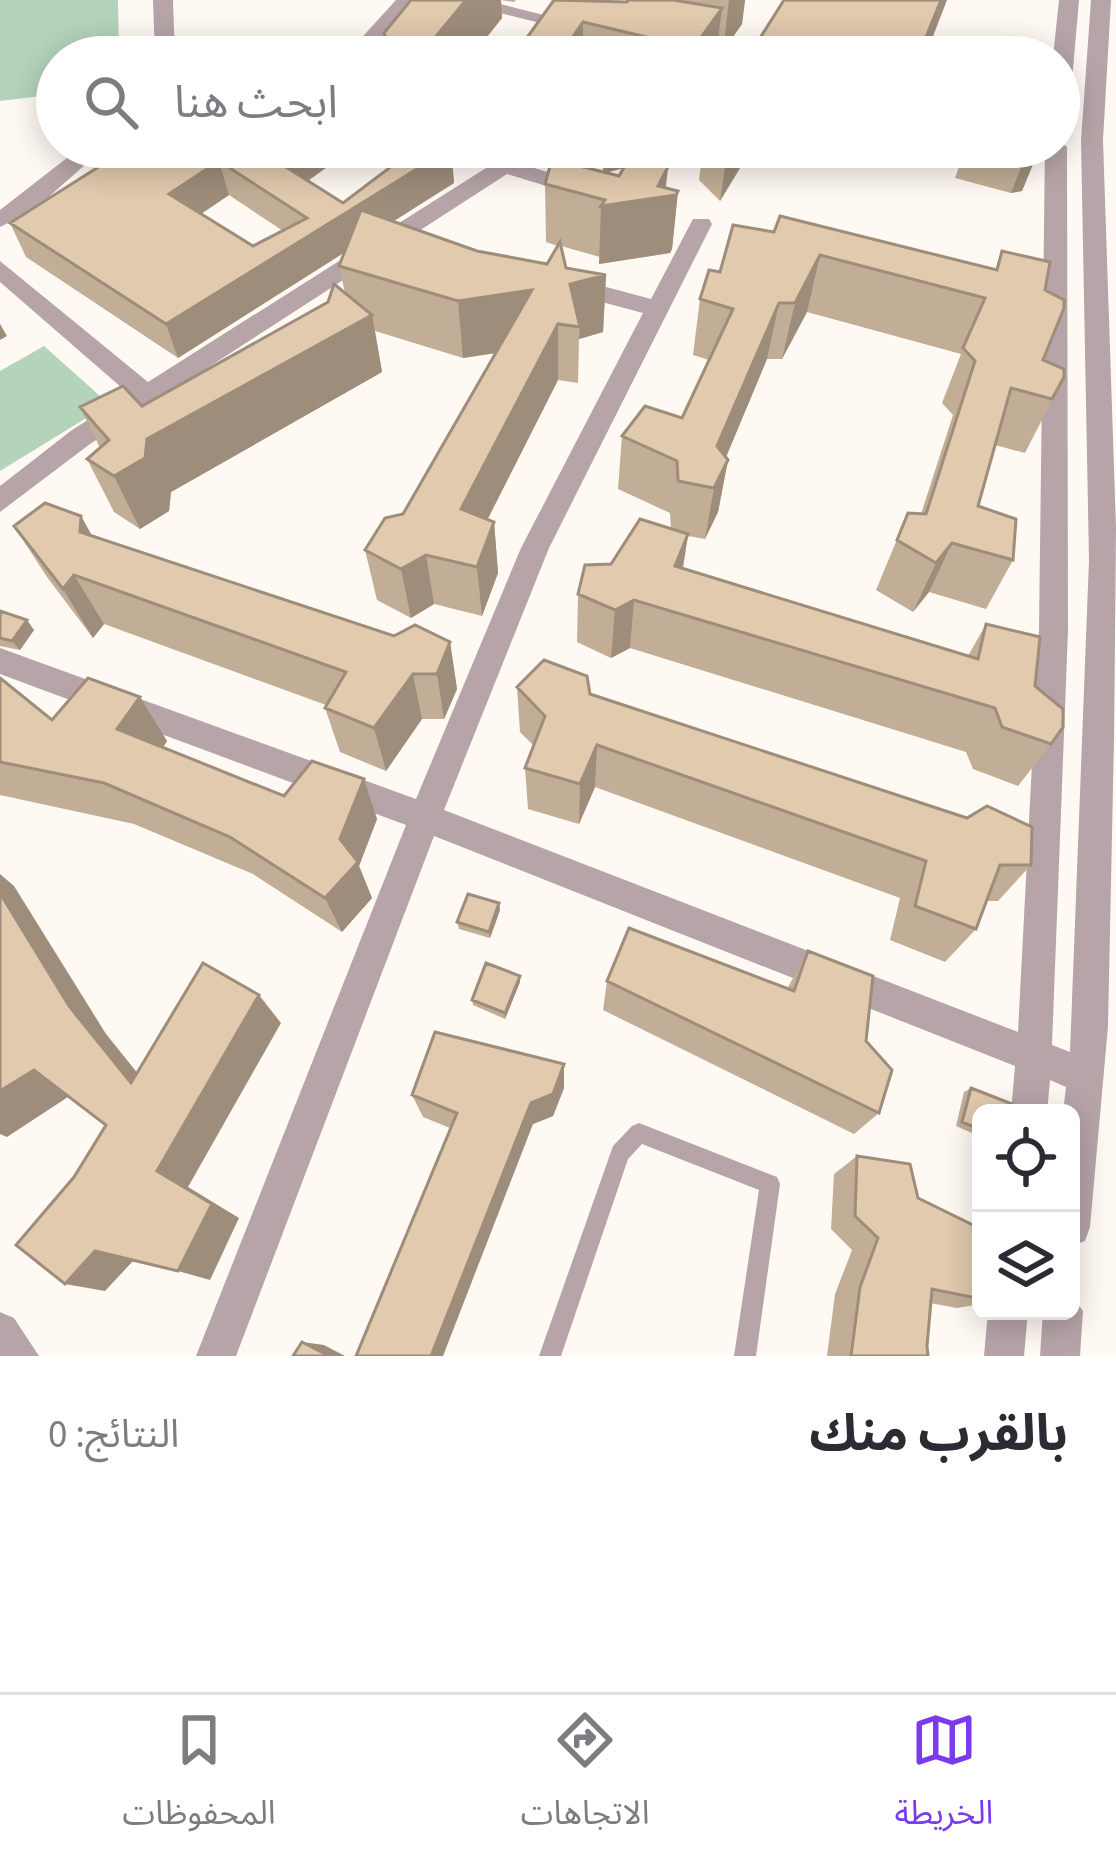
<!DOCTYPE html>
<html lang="ar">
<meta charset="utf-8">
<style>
body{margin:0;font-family:"Source Sans 3","Noto Sans Arabic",sans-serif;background:#f2f2f3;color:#2b2b33;direction:rtl}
.controls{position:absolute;right:36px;bottom:36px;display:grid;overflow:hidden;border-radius:18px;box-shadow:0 6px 30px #0003}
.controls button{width:108px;height:108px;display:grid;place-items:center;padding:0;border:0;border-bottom:3px solid #e1e1e2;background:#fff;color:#2b2b33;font:60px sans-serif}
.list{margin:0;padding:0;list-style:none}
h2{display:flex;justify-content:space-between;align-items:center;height:156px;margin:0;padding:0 48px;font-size:51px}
h2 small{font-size:39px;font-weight:400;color:#7c7c81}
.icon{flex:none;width:66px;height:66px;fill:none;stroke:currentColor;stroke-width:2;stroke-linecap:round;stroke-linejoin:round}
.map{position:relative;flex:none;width:1116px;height:1356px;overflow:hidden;direction:ltr}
.search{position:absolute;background:#fff;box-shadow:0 6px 30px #0003;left:36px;right:36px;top:36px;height:132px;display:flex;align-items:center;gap:30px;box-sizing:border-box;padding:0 42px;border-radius:66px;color:#7c7c81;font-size:45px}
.sheet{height:336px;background:#fff}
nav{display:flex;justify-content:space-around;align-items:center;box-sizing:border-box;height:168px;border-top:3px solid #e1e1e2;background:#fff;font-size:33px;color:#7c7c81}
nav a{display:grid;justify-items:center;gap:6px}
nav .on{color:#7c3aed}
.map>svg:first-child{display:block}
.green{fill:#b3d3bb}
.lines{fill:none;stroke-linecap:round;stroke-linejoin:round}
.lane{fill:#b6a4a8;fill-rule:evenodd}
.street{fill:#b6a4a8;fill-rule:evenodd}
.wall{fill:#c2ae96;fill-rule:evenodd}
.shaded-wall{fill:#9e8d7a}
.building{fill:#e1caae;stroke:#9e8d7a;stroke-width:3;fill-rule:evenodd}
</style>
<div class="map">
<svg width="1116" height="1356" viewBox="0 0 1116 1356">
<rect width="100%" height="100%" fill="#fef9f3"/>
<!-- green -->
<path class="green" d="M0,0H118L119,57H57V94L0,101Z
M44,346L109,404L0,471V371Z"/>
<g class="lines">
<!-- lane -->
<path class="lane" d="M639,1123L777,1177L780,1184L756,1356H734L759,1190L642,1144L628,1159L561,1356H539L613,1146L632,1126Z"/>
<!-- street -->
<path class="street" d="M153,0H173L175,57H155Z
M396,0H417L365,57H344Z
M447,0H484L587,26L577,32Z
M1059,0H1079L1070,104L1059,110V57H1053Z
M1091,0H1111L1103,140L1116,528L1114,739L1108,1026L1090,1227L1085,1241L1071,1246V1113H1063L1066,1087L1050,1080L1047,1113H1011L1015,1066L434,836L236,1356H196L406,825L0,674V648L416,799L521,548L643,313L557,290L553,284L565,276L651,299L693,219H709L712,224L549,548L444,810L1018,1032L1039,630L1045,147H1059V141L1067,147L1068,630L1052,1045L1070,1052L1089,560L1081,140Z
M81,147H105L34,210L0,227V210Z
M430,147H465L590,185L593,190L582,197L507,174L90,444L0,512V486L72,430L129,394L0,282V261L148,382L486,168Z
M1071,1294L1083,1311L1080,1356H1040L1043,1311H1071Z
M988,1311H1028L1024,1356H984Z
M0,1312L14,1318L39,1356H0Z"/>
</g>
<!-- wall -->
<path class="wall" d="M408,0H516L514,2L501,0L502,18L471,57H387L384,33L409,3Z
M551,0L627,2L628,0H745L742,24L723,51L717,50L716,57H513L554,1Z
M146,147H355L308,181L343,203L451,148L454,183L393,221L477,251L547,264L558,246L546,242L545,184L603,172L656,147L646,161L666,188L678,191L672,249L670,253L599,264L600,257L561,246L566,268L606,275L603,332L579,339L578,383L558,380L487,520L494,522L498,573L482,616L434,604L411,618L377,600L365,550L403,514L496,353L463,358L375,331L382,372L171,492L169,511L140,529L114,512L87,459L100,448L80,407L142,406L345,293L339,266L345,252L178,358L26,257L10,223ZM624,168L619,176L606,173ZM229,195L283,231L253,246L201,214Z
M703,147H759L752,161L746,158L720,201L699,180Z
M846,147H889L885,159Z
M966,147H1040L1022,191L1011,193L955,178Z
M733,225L995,270L1002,251L1045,290L1043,360L1064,377L1025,453L995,445L978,506L1013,560L986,609L929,592L913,612L876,590L908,513L921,514L953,415L942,403L961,354L807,312L782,359H767L726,457L728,460L718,512L705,539L688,536L683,568L968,656L986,624L1035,686L1051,744L1018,786L973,769L966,752L630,648L611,658L577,642L578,594L611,564L671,529L670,513L618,489L622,436L682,418L709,360L693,355L700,299L720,272Z
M81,516L92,536L394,636L450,642L457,689L444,719H422L386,771L340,752L325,708L326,705L104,624L93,638L47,577L14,526Z
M0,611L34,630L20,650L0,646Z
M0,678L52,720L140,697L167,741L163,747L284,796L364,779L377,819L359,866L372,898L342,932L253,874L134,824L0,795Z
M517,687L590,694L1031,865L998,901H987L976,929L945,962L890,940L900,898L595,787L579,824L528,809L525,768L534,746L520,732Z
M500,910L490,938L459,929L457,922Z
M808,951L866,1041L879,1113L854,1134L603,1010L607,981L787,989Z
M520,976V982L505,1019L473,1005L472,1000Z
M564,1064V1088L553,1116L533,1124L450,1128L423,1117L412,1095Z
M971,1088L981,1113V1137L956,1126L964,1092Z
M857,1156L918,1198L981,1229V1304L957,1308L930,1303L927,1346L928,1356H827L835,1294L852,1250L831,1229L834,1174Z"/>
<!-- shaded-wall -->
<path class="shaded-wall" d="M466,0H501L502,18L471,57H419Z
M729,0H745L742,24L723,51Z
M941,0H947L925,57H918Z
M722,8L716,57H687Z
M583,22V57H559Z
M299,147H355L286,196L278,162Z
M604,147H656L645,163L603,173Z
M728,147H748L746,158L720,201Z
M1029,147H1040L1022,191L1011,193Z
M451,148L454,183L178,358L166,324Z
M219,161L229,195L180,228L169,194Z
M668,167L665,196L678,191L672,249L670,253L599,264L601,206L658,186Z
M820,255L807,312L782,359L795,303Z
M606,275L603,332L579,339L580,327L570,284Z
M532,290L534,347L463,358L458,301Z
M779,303L767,359L713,488L717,446Z
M372,315L382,372L171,492L169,511L140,529L114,476L147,439Z
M0,324L7,336L0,340Z
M558,324V380L467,560L461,509Z
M728,460L718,512L705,539L714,488Z
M81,516L110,568L80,532Z
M494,522L498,573L482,616L477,567Z
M688,534L680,585L675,566Z
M952,543L929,592L913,612L936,563Z
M426,555L434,604L411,618L401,569Z
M74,575L104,624L93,638L63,589Z
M634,600L630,648L611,658L615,610Z
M27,620L34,630L20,650L12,641Z
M450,642L457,689L444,719L437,674Z
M413,674L422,719L386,771L374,728Z
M140,697L167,741L146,772L117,729Z
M597,745L595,787L579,824L580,784Z
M364,779L377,819L359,866L372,898L342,932L325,898L340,839Z
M0,874L14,886L106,1034L164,1106L131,1083L69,1006L0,893Z
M499,903L500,910L490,938L489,932Z
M520,976V982L505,1019V1013Z
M259,995L281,1023L188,1187L239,1218L210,1280L178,1271L157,1171Z
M564,1064V1088L553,1116L533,1124L443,1356H431L531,1103Z
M34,1070L74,1093L7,1137L0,1134V1091Z
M95,1251L133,1261L105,1291L65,1284Z
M302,1342L324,1345L345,1356H329Z"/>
<!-- building -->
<path class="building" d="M411,0H466L419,57L391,49L384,33Z
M554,0L627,2L628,0H673L722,8L687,57H651L663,41L583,22L559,57H513Z
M784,0H941L918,57H748Z
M130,147L138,152L146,147H299L278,162L343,203L413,150L421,147L451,148L166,324L10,223ZM219,161L307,218L253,246L169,194Z
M630,157L668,167L658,186L678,191L676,195L601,206L605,200L545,184L552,159L619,176Z
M361,210L477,251L547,264L560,242L566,268L606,275L570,284L580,327L558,324L461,509L494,522L477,567L426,555L401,569L365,550L385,518L403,514L532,290L458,301L339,266Z
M780,216L997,270L1002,251L1050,262L1045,290L1064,300V308L1043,360L1064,369V377L1052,399L1011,388L978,506L1016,519L1013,560L952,543L936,563L897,540L908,513L926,514L975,361L963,348L985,298L820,255L795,303H779L717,446L728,460L714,488L678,481L677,461L622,436L645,406L682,418L733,309L700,299L709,270L720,272L733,225L774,232Z
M334,284L372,315L147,439L145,458L114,476L87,459L109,440L80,407L123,386L142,406L328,302Z
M45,503L81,516L80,532L394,636L415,625L450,642L437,674H413L374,728L325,708L346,672L74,575L63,589L14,526Z
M640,519L688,534L675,566L978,659L986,624L1040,637L1035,686L1063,709V727L1051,744L1002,727L995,708L634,600L615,610L578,594L585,565L611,564Z
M0,611L27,620L12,641L0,638Z
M544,660L587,676L590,694L967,818L987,806L1032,827L1031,865H1000L976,929L915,906L926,861L597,745L580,784L525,768L545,716L517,687Z
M0,678L52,720L88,678L140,697L117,729L284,796L312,761L364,779L340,839L358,862L325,898L230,837L104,783L0,762Z
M0,893L69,1006L131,1083L203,963L259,995L157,1171L212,1204L178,1271L95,1251L65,1284L16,1245L74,1177L106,1125L34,1070L0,1091Z
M468,894L499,903L489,932L457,922Z
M629,928L794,991L808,951L873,976L866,1041L892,1070L879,1113L607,981Z
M486,963L520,976L505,1013L472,1000Z
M435,1032L564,1064L553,1094L531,1103L431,1356H356L457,1113L412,1095Z
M971,1088L1012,1104L1010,1113H981V1130L962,1122Z
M857,1156L910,1164L918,1198L981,1229V1299L932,1289L927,1346L928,1356H851L860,1287L878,1238L855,1216Z
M302,1342L329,1356H293Z"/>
</svg>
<div class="controls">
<button><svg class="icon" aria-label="locate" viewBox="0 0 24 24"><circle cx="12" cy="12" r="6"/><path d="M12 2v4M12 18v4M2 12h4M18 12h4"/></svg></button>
<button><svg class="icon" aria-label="layers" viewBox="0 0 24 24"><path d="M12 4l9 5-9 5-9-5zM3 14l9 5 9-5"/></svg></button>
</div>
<div class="search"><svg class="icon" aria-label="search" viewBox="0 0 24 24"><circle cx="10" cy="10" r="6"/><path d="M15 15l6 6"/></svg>ابحث هنا</div>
</div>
<section class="sheet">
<h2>بالقرب منك<small>النتائج: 0</small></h2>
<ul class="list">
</ul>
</section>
<nav>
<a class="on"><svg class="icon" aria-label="map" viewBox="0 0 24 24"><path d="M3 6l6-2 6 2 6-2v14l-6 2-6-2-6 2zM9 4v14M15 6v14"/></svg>الخريطة</a>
<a><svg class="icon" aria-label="directions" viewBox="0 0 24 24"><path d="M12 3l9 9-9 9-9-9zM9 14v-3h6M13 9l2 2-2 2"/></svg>الاتجاهات</a>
<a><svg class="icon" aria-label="saved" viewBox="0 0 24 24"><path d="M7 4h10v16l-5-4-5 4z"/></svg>المحفوظات</a>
</nav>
